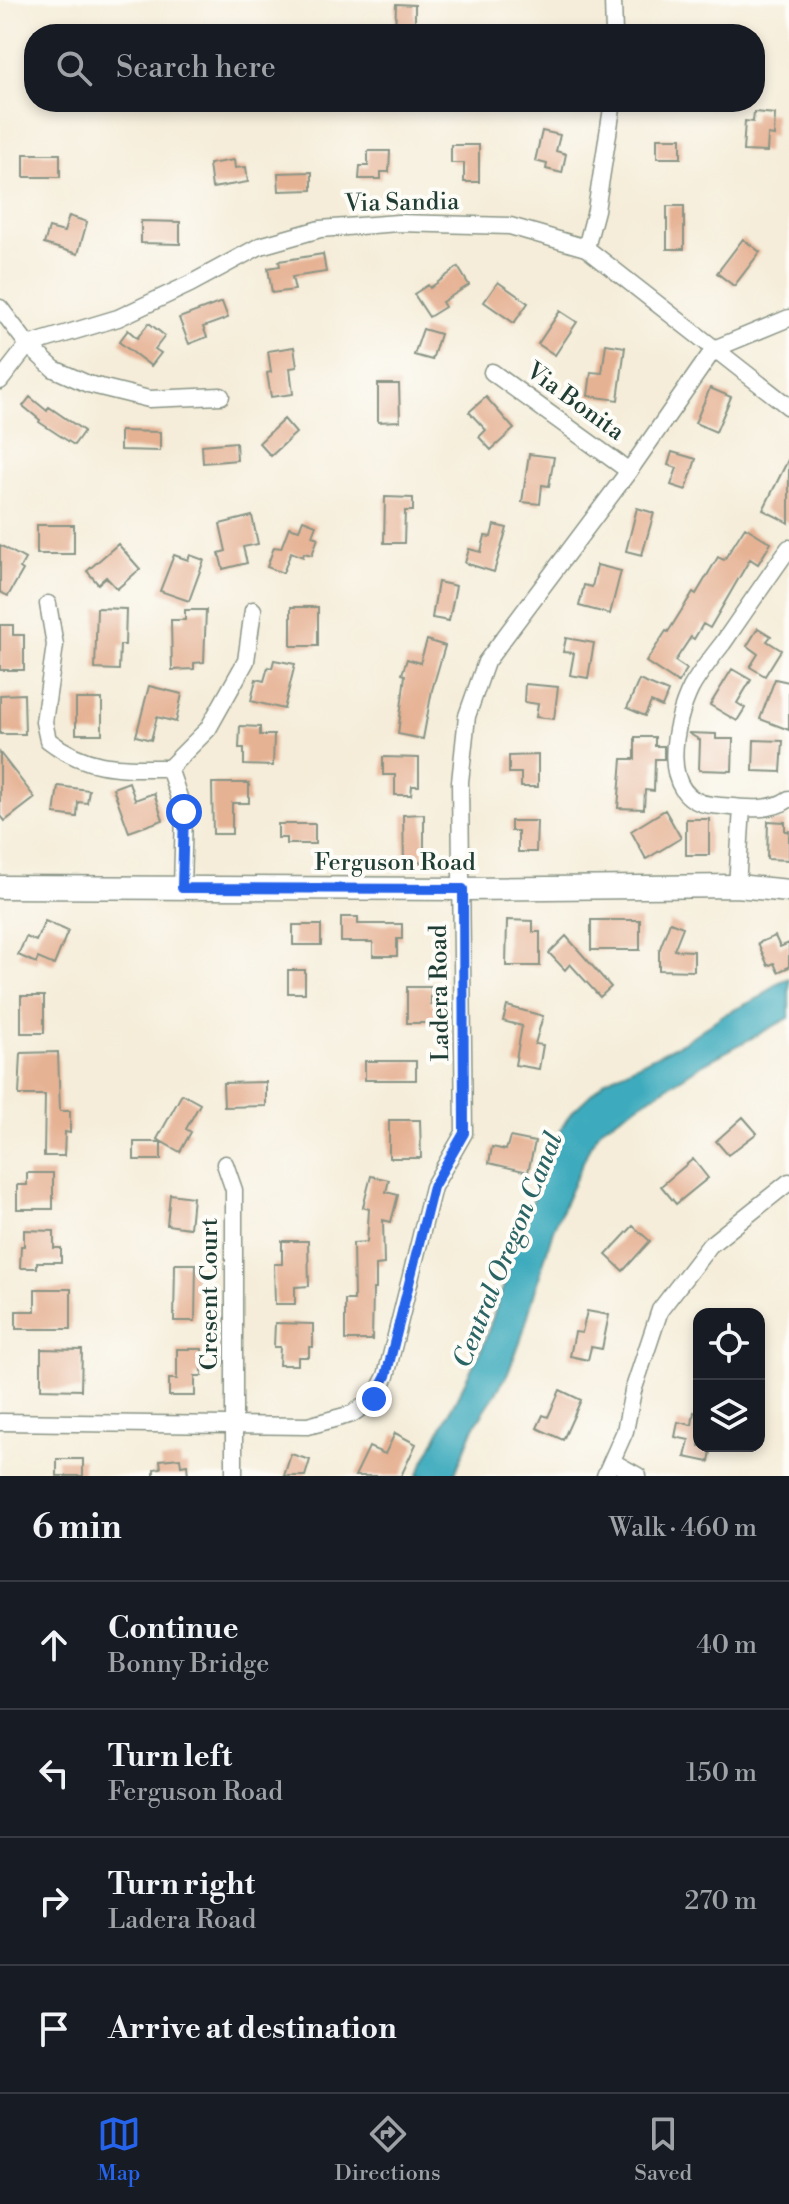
<!DOCTYPE html>
<meta charset="utf-8">
<style>
body{margin:0;font-family:"Libre Bodoni",serif;background:#20242c;color:#f1f3f6}
.controls{position:absolute;right:24px;bottom:24px;display:grid;overflow:hidden;border-radius:16px;box-shadow:0 4px 12px #0003}
.controls button{width:72px;height:72px;display:grid;place-items:center;padding:0;border:0;border-bottom:2px solid #363941;background:#171b24;color:#f1f3f6;font:40px sans-serif}
.stop{position:absolute;width:24px;height:24px;margin:-18px;border:6px solid #2563eb;border-radius:50%;background:#fff}
.stop.end{background:#2563eb;border-color:#fff;box-shadow:0 2px 8px #0008}
.list{margin:0;padding:0;list-style:none}
h2{display:flex;justify-content:space-between;align-items:center;height:104px;margin:0;padding:0 32px;font-size:34px}
h2 small{font-size:26px;font-weight:400;color:#9ea1a6}
.list li{display:grid;grid-template-columns:52px 1fr auto;gap:24px;align-items:center;box-sizing:border-box;height:128px;padding:0 32px;border-top:2px solid #363941}
.list b{display:block;font-size:30px;white-space:nowrap}
.list p{margin:0;font-size:26px;white-space:nowrap;color:#9ea1a6}
.list em{font-size:26px;font-style:normal;color:#9ea1a6}
.icon{flex:none;width:44px;height:44px;fill:none;stroke:currentColor;stroke-width:2;stroke-linecap:round;stroke-linejoin:round}
.map{position:relative;flex:none;width:789px;height:1476px;overflow:hidden}
.search{position:absolute;background:#171b24;box-shadow:0 4px 12px #0003;left:24px;right:24px;top:24px;height:88px;display:flex;align-items:center;gap:20px;box-sizing:border-box;padding:0 28px;border-radius:32px;color:#9ea1a6;font-size:30px}
.sheet{height:616px;background:#171b24}
nav{display:flex;justify-content:space-around;align-items:center;box-sizing:border-box;height:112px;border-top:2px solid #363941;background:#171b24;font-size:22px;color:#9ea1a6}
nav a{display:grid;justify-items:center;gap:4px}
nav .on{color:#2563eb}
.map>svg:first-child{display:block}
.water{fill:#3eabbd;stroke:#2e7478;stroke-width:2}
.building{fill:#e6b294}
.lines{fill:none;stroke-linecap:round;stroke-linejoin:round}
.street-casing{stroke:#8a9586;stroke-width:19}
.secondary-casing{stroke:#8a9586;stroke-width:25}
.street{stroke:#fff;stroke-width:16}
.secondary{stroke:#fff;stroke-width:22}
.route{stroke:#2563eb;stroke-width:10}
.labels{text-anchor:middle;dominant-baseline:central;stroke-width:8;stroke-linejoin:round;paint-order:stroke}
.street-label{font-size:24px;fill:#1f3d34;stroke:#fdfcf7}
.water-label{font-size:26px;font-style:italic;fill:#2a6464;stroke:#fdfcf7}
</style>
<div class="map">
<svg width="789" height="1476" viewBox="0 0 789 1476">
<rect width="100%" height="100%" fill="#fdfcf7"/>
<filter id="ink" filterUnits="userSpaceOnUse"><feTurbulence type="fractalNoise" baseFrequency=".0125" numOctaves="2"/><feDisplacementMap in="SourceGraphic" scale="16" xChannelSelector="R" yChannelSelector="G"/><feConvolveMatrix kernelMatrix="1 2 1 2 8 2 1 2 1" color-interpolation-filters="sRGB"/></filter>
<filter id="wash" filterUnits="userSpaceOnUse"><feTurbulence type="fractalNoise" baseFrequency=".006" numOctaves="4" result="noise"/><feDisplacementMap in="SourceGraphic" scale="32" xChannelSelector="R" yChannelSelector="G"/><feGaussianBlur stdDeviation="1.8" result="paint"/><feColorMatrix in="noise" values="0 0 0 0 0 0 0 0 0 0 0 0 0 0 0 0 0 1.4 0 .05"/><feComposite in="paint" operator="in"/></filter>
<g filter="url(#wash)">
<rect width="100%" height="100%" fill="#f5edd9"/>
<!-- water -->
<path class="water" d="M789,978V1018L703,1064L602,1128L590,1146L553,1230L520,1343L506,1377L474,1427L454,1476H417L483,1346L505,1282L513,1237L526,1218L562,1127L571,1113L606,1080L684,1042L723,1015L761,997L777,983Z"/>
<g id="blocks">
<!-- building -->
<path class="building" d="M396,4L415,5V34H395Z
M754,112L775,114L774,136L768,135L767,152L743,151L745,121L753,122Z
M542,131L560,135L556,151L566,154L562,173L546,169L547,164L535,161Z
M657,138H681V158H657Z
M451,145H479V182H464V163H451Z
M368,151H390L389,172H381V179H359L360,166H368Z
M24,154H60V177H24Z
M234,160L235,168L246,167L248,182L212,188L209,164Z
M312,172V190L279,191L278,173Z
M667,206H684V249H667Z
M69,216L87,222L78,254L44,244L49,228L64,232Z
M141,221L180,222V244L141,243Z
M743,239L760,252L734,286L717,273Z
M323,254L326,272L292,277L295,290L272,293L268,268L280,266L279,261Z
M458,267L469,285L442,302L445,307L429,317L414,294L428,285L430,288Z
M498,282L528,303L514,323L484,302Z
M222,302L228,318L203,327L207,337L189,344L179,318Z
M560,311L577,322L555,355L538,344Z
M149,323L165,336L155,349L161,353L151,366L119,342L128,330L137,338Z
M423,329L440,334L432,360L414,355Z
M606,344L625,347L618,400L588,396L591,372L602,373Z
M294,347L297,367L290,368L293,394L271,397L267,373L271,372L268,351Z
M378,384H399L400,421L378,422Z
M710,388L731,397L716,432L695,423Z
M30,397L47,411L49,407L84,431L74,445L39,422L40,420L23,406Z
M486,397L514,429L491,450L479,437L486,430L469,412Z
M284,419L296,433L271,456L259,443Z
M120,431L160,432V451L120,450Z
M236,442L237,460L203,463L202,445Z
M672,452L696,459L686,490L671,485L677,468L668,465Z
M529,454L554,457L549,486L542,485L540,504L522,502Z
M789,458V523L763,510Z
M385,497L413,498V511H405L404,543H384Z
M637,508L654,513L642,555L626,551Z
M252,516L258,544L243,547L247,563L223,569L219,553L226,551L220,524Z
M303,520L316,525L312,536L318,538L312,555L304,553L303,557L291,552L283,573L267,567L274,547L281,548L289,527L299,530Z
M37,525H74V554H37Z
M494,525L507,528L494,572L465,563L469,549L481,552L485,536L491,537Z
M745,527L771,543L758,564L750,559L710,628L703,624L694,639L691,637L675,661L687,669L678,683L646,662L666,631L668,632L693,592L696,594L718,557L724,560Z
M118,544L140,569L117,589L106,577L98,584L87,571Z
M0,545L25,559L20,568L23,570L8,596L0,592Z
M174,555L188,560L190,555L204,560L189,601L160,591Z
M597,565L621,571L610,614L579,606L584,585L592,587Z
M438,582L456,586L449,621L432,618Z
M291,607H318V646H291Z
M97,608L126,609L125,645H120L119,670L95,669Z
M185,610H206L204,662L194,663V669L172,670L171,620H185Z
M0,625H13V635H24V670H0Z
M758,628L771,636L767,641L781,650L765,676L750,667L758,654L747,646Z
M566,638L594,643L588,678L570,675L574,653L563,652Z
M427,640L445,646L432,690L423,739L398,734L405,675L402,674L407,659L420,663Z
M274,660L295,664L284,709L251,701L256,679L264,681L268,667L272,668Z
M732,669L751,680L737,703L745,708L737,721L710,705Z
M775,679L789,682V730L760,719Z
M639,680L668,692L662,707L651,702L645,716L627,708Z
M525,684L558,687L554,719L536,717L538,704L524,702Z
M149,686L182,694L176,722L157,717L151,740L136,736Z
M24,694L25,734H0V695Z
M76,699H102V734H76Z
M240,726L260,727V735H274L273,766L244,765V748H239Z
M688,733L716,734V739H733L732,771L699,770L700,740Z
M635,737H655V746H664V759H655L654,791L645,790L644,809L618,808L622,759H635Z
M754,740L783,741L781,772L753,771Z
M0,753L35,798L5,821L0,815Z
M538,755V787H521V773H509V756Z
M383,757L419,758V786H412L411,795H395V775H383Z
M129,782L135,800L154,793L163,820L129,832L113,788Z
M212,783H249V803H232V834H213Z
M58,786L89,790L87,803L78,802L77,817L54,814Z
M665,810L681,838L646,859L631,831Z
M424,814V862L404,863L403,815Z
M686,819H709V855H686Z
M511,821H537L536,852H518V831H511Z
M768,821L785,822V831H789V860L767,859Z
M278,824H315V844H286V838H278Z
M341,917H358V924H402V939H397V956H373V942H341Z
M507,920L533,921V932H540V966H506Z
M591,920H640V950H591Z
M45,921L68,931L54,965L38,958L36,963L18,955L26,937L36,941Z
M670,922L683,927L674,950L694,951V971L659,970V951Z
M293,925H321V945H293Z
M566,936L611,987L600,997L570,964L565,970L549,953Z
M775,936L780,947L789,943V967L778,972L774,963L768,966L758,943Z
M288,970H305V993H288Z
M407,987H431V1004H437V1023H407Z
M21,996H44V1033H21Z
M507,1006L543,1016L535,1044L543,1045L539,1069L515,1065L522,1026L503,1021Z
M58,1052L60,1111H70V1133L65,1132L64,1156H44L45,1095H19L21,1053Z
M365,1061H416V1080H365Z
M266,1082V1106L224,1107L223,1083Z
M182,1094L200,1104L186,1129L191,1132L180,1152L157,1139Z
M743,1117L757,1133L728,1155L716,1141Z
M389,1120H420L421,1158H389Z
M510,1137L535,1142L528,1172L489,1163L492,1147L506,1150Z
M134,1142H161V1160H134Z
M693,1159L708,1178L676,1204L661,1186Z
M27,1173H53V1209H17V1185H27Z
M371,1176L389,1180L386,1192L398,1195L391,1222L383,1220L384,1264L376,1265V1289H373L372,1340H345V1300H354L353,1243L367,1242L369,1209L363,1207Z
M170,1194L193,1197L190,1228L167,1225Z
M633,1226L650,1241L623,1271L606,1255Z
M24,1230L54,1231V1248H61V1262H37V1268H20L21,1246H24Z
M282,1241H308L309,1286L295,1287V1304H275L274,1264H282Z
M175,1264H196L195,1321H174Z
M35,1289H71V1329H16V1311H35Z
M587,1311L609,1315L602,1349L591,1347L588,1360L570,1356L575,1332L582,1333Z
M275,1323L313,1324V1347H309V1357H298V1365H279L280,1347H274Z
M41,1349L82,1350L81,1390L41,1389Z
M177,1349H202V1376H195V1396H169V1379H177Z
M560,1390L581,1400L563,1440L537,1428L543,1415L548,1417Z
M694,1412L699,1413V1446H712L709,1462L685,1457L689,1440L675,1437L678,1422L692,1425Z
M395,1433L416,1444L401,1476H355L369,1447L385,1454Z
M291,1454L310,1460L305,1476H284Z
M180,1458L181,1466L187,1465L188,1476H154V1469L161,1468L160,1460Z
M57,1459H83V1476H57Z"/>
</g>
</g>
<g filter="url(#ink)">
<use href="#blocks" fill-opacity="0" stroke="#8a9586" stroke-width="2"/>
<g class="lines">
<defs>
<path id="street" d="M613,0L614,34
M586,248L596,210L613,102
M0,308L28,345L54,369L88,384L149,399L221,396
M492,372L629,471
M0,381L28,345L118,318L190,284L260,246L320,229L398,223L510,226L586,248L789,407
M789,548C767,579 745,611 723,643C712,657 700,672 691,688C674,722 657,799 711,805C736,807 768,814 789,799
M48,604L55,645L44,722L48,740C88,771 121,768 169,768L184,812L182,888
M169,768L208,729L246,661L253,610
M737,886L742,808
M225,1164L234,1190V1476
M0,1422L308,1426L352,1414L374,1399L386,1376L433,1187L464,1133L460,782L467,716L486,662L629,471L714,349L789,318
M613,1462L638,1476
M605,1476L625,1431L633,1391L660,1310L710,1245L789,1182"/>
<path id="secondary" d="M0,887L463,889L737,886L789,891"/>
</defs>
<!-- street casing -->
<use href="#street" class="street-casing"/>
<!-- secondary casing -->
<use href="#secondary" class="secondary-casing"/>
<!-- street -->
<use href="#street" class="street"/>
<!-- secondary -->
<use href="#secondary" class="secondary"/>
</g>
</g>
<g class="lines" filter="url(#ink)">
<!-- route -->
<path class="route" d="M184,812L182,888L463,889L464,1133L433,1187L386,1376L374,1399"/>
</g>
<g class="labels">
<!-- street labels -->
<g class="street-label">
<text transform="translate(402 203) rotate(-1)">Via Sandia</text>
<text transform="translate(575 402) rotate(36)">Via Bonita</text>
<text x="395" y="863">Ferguson Road</text>
<text transform="translate(440 993) rotate(-91)">Ladera Road</text>
<text transform="translate(210 1294) rotate(-90)">Cresent Court</text>
</g>
<!-- water labels -->
<g class="water-label">
<text transform="translate(508 1250) rotate(-68)">Central Oregon Canal</text>
</g>
</g>
</svg>
<div class="controls">
<button><svg class="icon" aria-label="locate" viewBox="0 0 24 24"><circle cx="12" cy="12" r="6"/><path d="M12 2v4M12 18v4M2 12h4M18 12h4"/></svg></button>
<button><svg class="icon" aria-label="layers" viewBox="0 0 24 24"><path d="M12 4l9 5-9 5-9-5zM3 14l9 5 9-5"/></svg></button>
</div>
<div class="stop" style="left:184px;top:812px"></div>
<div class="stop end" style="left:374px;top:1399px"></div>
<div class="search"><svg class="icon" aria-label="search" viewBox="0 0 24 24"><circle cx="10" cy="10" r="6"/><path d="M15 15l6 6"/></svg>Search here</div>
</div>
<section class="sheet">
<h2>6 min<small>Walk · 460 m</small></h2>
<ul class="list">
<li><svg class="icon" aria-label="ahead" viewBox="0 0 24 24"><path d="M12 20V5M6 11l6-6 6 6"/></svg><div><b>Continue</b><p>Bonny Bridge</p></div><em>40 m</em></li>
<li><svg class="icon" aria-label="left" viewBox="0 0 24 24"><path d="M17 20v-9H6M10 6l-5 5 5 5"/></svg><div><b>Turn left</b><p>Ferguson Road</p></div><em>150 m</em></li>
<li><svg class="icon" aria-label="right" viewBox="0 0 24 24"><path d="M7 20v-9h11M14 6l5 5-5 5"/></svg><div><b>Turn right</b><p>Ladera Road</p></div><em>270 m</em></li>
<li><svg class="icon" aria-label="arrive" viewBox="0 0 24 24"><path d="M6 21V4h12l-3 4 3 4H6"/></svg><div><b>Arrive at destination</b></div></li>
</ul>
</section>
<nav>
<a class="on"><svg class="icon" aria-label="map" viewBox="0 0 24 24"><path d="M3 6l6-2 6 2 6-2v14l-6 2-6-2-6 2zM9 4v14M15 6v14"/></svg>Map</a>
<a><svg class="icon" aria-label="directions" viewBox="0 0 24 24"><path d="M12 3l9 9-9 9-9-9zM9 14v-3h6M13 9l2 2-2 2"/></svg>Directions</a>
<a><svg class="icon" aria-label="saved" viewBox="0 0 24 24"><path d="M7 4h10v16l-5-4-5 4z"/></svg>Saved</a>
</nav>
